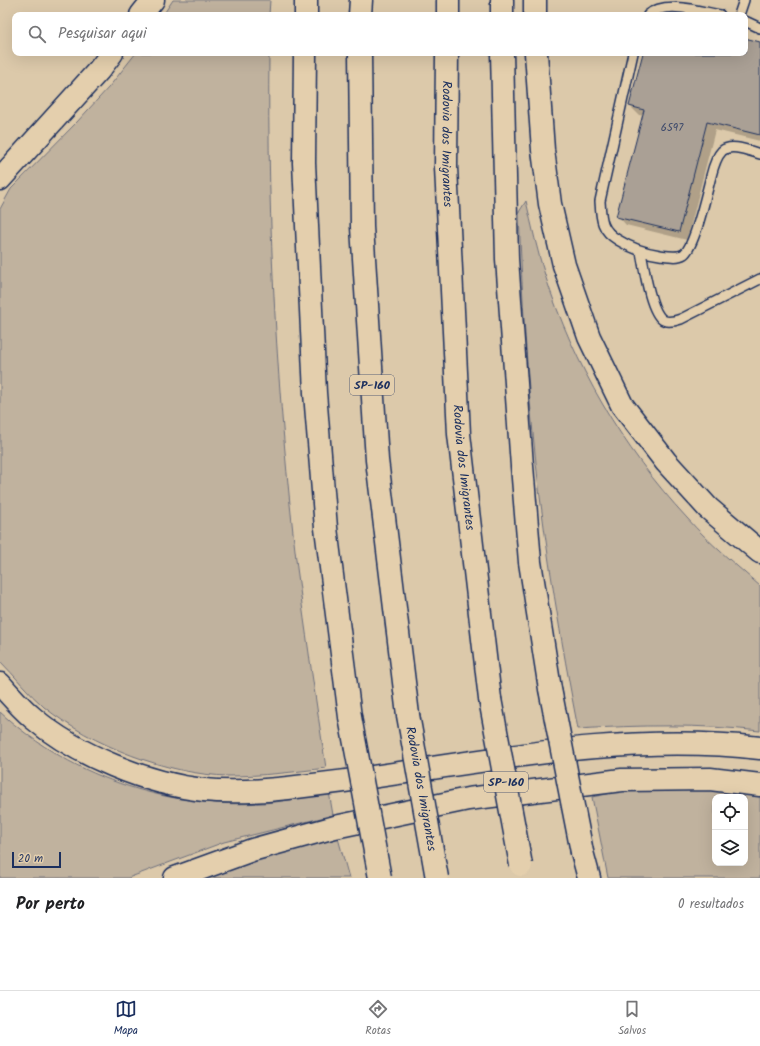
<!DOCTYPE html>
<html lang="pt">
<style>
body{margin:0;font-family:Kalam,sans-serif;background:#f2f2f2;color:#202124}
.controls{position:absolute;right:12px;bottom:12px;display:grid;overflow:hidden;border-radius:8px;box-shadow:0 4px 16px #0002}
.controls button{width:36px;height:36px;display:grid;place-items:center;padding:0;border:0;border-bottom:1px solid #e0e0e0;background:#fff;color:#202124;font:20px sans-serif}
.scale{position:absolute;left:12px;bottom:10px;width:49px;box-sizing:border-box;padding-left:4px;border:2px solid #1b2f5e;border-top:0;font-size:11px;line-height:14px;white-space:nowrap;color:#1b2f5e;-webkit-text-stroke:3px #e4cfad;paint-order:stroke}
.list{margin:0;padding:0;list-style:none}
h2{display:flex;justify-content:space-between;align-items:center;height:52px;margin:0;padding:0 16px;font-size:17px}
h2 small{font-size:13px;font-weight:400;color:#757577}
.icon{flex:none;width:22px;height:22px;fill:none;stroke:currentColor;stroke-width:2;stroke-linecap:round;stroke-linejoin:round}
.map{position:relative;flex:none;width:760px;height:878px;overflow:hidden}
.search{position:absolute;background:#fff;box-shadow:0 4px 16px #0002;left:12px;right:12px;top:12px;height:44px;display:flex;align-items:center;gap:10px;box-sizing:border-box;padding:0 14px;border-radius:8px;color:#757577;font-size:15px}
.sheet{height:112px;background:#fff}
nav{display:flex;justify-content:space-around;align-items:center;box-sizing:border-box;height:56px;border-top:1px solid #e0e0e0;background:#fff;font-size:11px;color:#757577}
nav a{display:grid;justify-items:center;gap:2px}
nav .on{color:#1b2f5e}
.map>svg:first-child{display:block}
.green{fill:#c0b29e;stroke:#6e707e;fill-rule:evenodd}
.shadow{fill:#0003}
.building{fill:#aaa095;stroke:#1b2f5e}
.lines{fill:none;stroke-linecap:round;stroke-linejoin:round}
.lane-casing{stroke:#1b2f5e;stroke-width:12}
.highway-casing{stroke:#1b2f5e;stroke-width:25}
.lane{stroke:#e4cfad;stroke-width:9}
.highway{stroke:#e4cfad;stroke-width:22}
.highway-bridge-casing{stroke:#1b2f5e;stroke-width:25;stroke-linecap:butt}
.highway-bridge{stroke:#e4cfad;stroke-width:22}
.labels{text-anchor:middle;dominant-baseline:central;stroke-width:3.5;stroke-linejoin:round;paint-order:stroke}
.number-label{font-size:11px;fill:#3f4b6c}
.shield{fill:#e4cfad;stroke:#575f76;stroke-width:1}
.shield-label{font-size:12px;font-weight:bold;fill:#1b2f5e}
.street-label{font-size:13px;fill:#1b2f5e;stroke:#e4cfad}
</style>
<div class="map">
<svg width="760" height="878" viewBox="0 0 760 878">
<rect width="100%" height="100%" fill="#dcc9aa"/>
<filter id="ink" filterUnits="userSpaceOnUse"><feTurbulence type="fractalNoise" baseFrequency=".025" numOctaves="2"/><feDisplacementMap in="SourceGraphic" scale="8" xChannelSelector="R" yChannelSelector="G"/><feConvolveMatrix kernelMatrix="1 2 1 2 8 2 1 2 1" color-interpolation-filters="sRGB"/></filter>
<g filter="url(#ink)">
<!-- green -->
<path class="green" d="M173,0H270L269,15H163Z
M136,53H269C267,225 277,397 297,568C306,635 316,702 326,768C294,772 262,776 229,776C169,775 91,745 44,707C28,693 15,676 0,661V209L11,189L77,122L109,87Z
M526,201C532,226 537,251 545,275C574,365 622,448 687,518C709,543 735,564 760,586V731C699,724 639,725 578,729C561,641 546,552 536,463C527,379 522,295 519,212Z
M0,712C74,780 176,812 275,802C293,800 311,796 329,792L333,815L224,842L128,878H0Z
M709,790L760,796V878H608L592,797L622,791ZM715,797H745V863H715Z
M338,838L349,878H207L255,860Z"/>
<!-- shadow -->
<path class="shadow" d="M745,39L760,43V141L715,130L687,240L626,225L618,216L644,116L639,115L630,106L644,53H745Z"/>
<!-- building -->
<path class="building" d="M745,38L760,42V135L707,122L679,232L616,217L644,110L629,106L643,53H745Z"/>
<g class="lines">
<defs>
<path id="lane" d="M648,15C665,0 699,11 720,15
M739,15L744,0
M745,21L760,28
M633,53L600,201C601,219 601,230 618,240C631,248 645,253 660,255C668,256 678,258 684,254C695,246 707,191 711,176C713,168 716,157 722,151C731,143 749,151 760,154
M641,252C644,267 650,312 663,320C668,323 675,321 681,319L760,279"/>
<g id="highway">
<path d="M535,0V15"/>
<path d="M141,15L153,0"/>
<path d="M306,15V0"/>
<path d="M360,15L361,0"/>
<path d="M448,15V0"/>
<path d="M502,15V0"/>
<path d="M305,53L304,163L315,393L326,528L350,717"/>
<path d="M360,53L362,227L377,460L408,715"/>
<path id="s1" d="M447,53L446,167L459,434L490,699"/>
<path d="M502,53L507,259L522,466L530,562L550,689"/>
<path d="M536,53L543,150L550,204L564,265L589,337L622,405L666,462L708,508L760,552"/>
<path d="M0,179L99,70L112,53"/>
<path d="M0,684C11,696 21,708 33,718C76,755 148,784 204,790C232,793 260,791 288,788C325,784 362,779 399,773C518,755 639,734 760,748"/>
<path d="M582,852L589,878"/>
<path d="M175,878L252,850L335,827L468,799L622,780L710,779L760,785"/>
</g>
</defs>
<!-- lane casing -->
<use href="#lane" class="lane-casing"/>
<!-- highway casing -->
<use href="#highway" class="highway-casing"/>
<!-- lane -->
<use href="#lane" class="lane"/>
<!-- highway -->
<use href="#highway" class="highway"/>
<defs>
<g id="highway-bridge">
<path d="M550,689L582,852"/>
<path d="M490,699L521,865"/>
<path id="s2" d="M408,715L437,878"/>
<path d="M350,717L380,878"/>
</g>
</defs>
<!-- highway-bridge casing -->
<use href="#highway-bridge" class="highway-bridge-casing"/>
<!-- highway-bridge -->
<use href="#highway-bridge" class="highway-bridge"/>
</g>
</g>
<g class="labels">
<!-- number labels -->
<g class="number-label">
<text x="672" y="128">6597</text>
</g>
<!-- shield labels -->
<g class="shield">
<rect x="350" y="375" width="44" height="20" rx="3"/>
<rect x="484" y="772" width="44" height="20" rx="3"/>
</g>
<g class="shield-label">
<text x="372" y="385">SP-160</text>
<text x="506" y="782">SP-160</text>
</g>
<!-- street labels -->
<g class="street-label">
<text stroke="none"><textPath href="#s1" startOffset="91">Rodovia dos Imigrantes</textPath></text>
<text stroke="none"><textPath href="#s1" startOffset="415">Rodovia dos Imigrantes</textPath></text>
<text stroke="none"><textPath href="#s2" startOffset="75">Rodovia dos Imigrantes</textPath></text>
</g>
</g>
</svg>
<div class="controls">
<button><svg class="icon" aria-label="locate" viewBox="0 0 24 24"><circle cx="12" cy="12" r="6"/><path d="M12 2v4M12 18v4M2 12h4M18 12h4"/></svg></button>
<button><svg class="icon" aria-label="layers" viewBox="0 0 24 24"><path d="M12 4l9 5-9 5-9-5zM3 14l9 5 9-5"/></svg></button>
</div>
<div class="scale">20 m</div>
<div class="search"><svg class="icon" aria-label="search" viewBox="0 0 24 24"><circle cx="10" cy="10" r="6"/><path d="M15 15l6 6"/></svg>Pesquisar aqui</div>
</div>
<section class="sheet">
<h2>Por perto<small>0 resultados</small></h2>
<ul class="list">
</ul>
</section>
<nav>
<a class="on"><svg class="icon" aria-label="map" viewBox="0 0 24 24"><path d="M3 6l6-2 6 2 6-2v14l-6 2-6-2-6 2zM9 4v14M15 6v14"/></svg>Mapa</a>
<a><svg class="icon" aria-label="directions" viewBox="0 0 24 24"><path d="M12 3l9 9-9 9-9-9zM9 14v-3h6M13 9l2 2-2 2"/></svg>Rotas</a>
<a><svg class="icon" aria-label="saved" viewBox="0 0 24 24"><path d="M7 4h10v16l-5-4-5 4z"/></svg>Salvos</a>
</nav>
